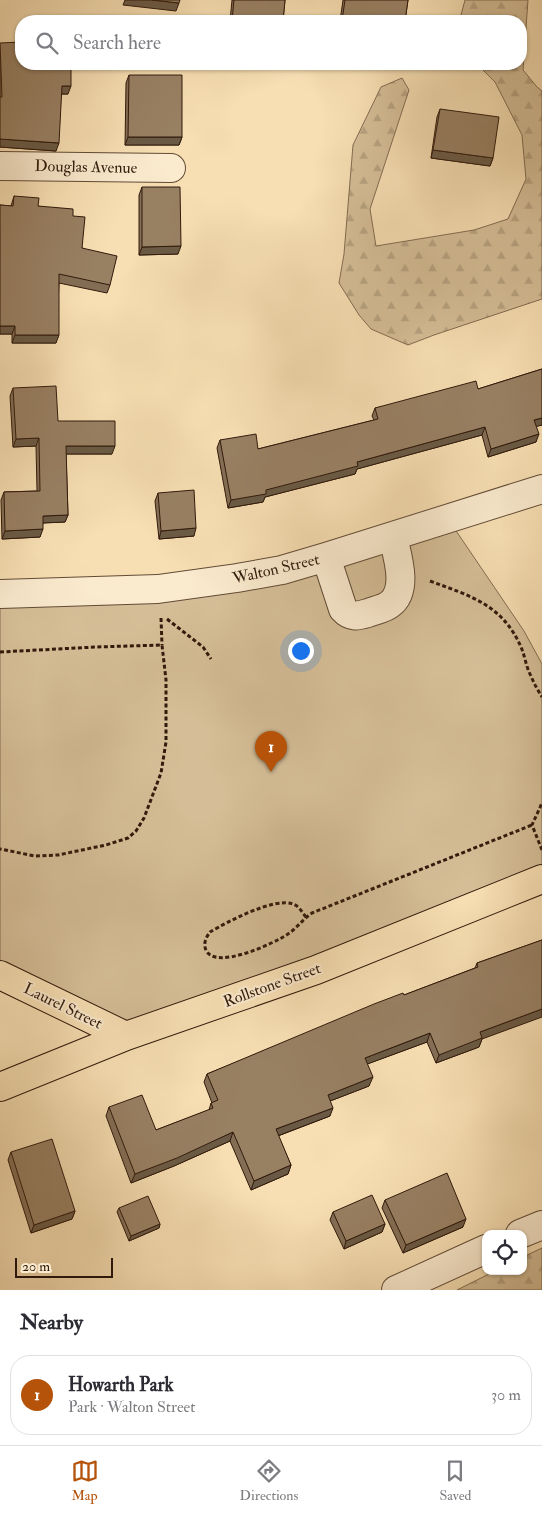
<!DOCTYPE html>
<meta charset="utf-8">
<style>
body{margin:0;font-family:"IM FELL Double Pica",serif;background:#f7f7f7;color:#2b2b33}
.controls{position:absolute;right:15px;bottom:15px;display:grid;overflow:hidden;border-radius:10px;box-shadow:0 1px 4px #0004}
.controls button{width:45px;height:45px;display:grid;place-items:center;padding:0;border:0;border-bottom:1px solid #e1e1e2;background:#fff;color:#2b2b33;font:25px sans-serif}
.scale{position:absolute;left:15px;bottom:12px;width:98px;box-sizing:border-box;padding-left:5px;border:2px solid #311a0c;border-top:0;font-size:14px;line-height:18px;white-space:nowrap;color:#311a0c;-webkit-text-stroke:4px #faeace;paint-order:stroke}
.you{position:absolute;left:300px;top:650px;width:18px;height:18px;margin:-12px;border:4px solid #fff;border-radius:50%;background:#1a73e8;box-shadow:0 0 0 8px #1a73e833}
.badge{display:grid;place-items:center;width:32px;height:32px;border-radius:50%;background:#b45309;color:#fff;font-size:16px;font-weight:700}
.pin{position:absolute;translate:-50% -41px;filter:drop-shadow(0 1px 2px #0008)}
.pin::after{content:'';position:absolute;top:26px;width:18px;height:15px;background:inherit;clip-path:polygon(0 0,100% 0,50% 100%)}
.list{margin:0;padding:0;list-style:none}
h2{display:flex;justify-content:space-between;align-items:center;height:65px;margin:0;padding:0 20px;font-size:21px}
h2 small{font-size:16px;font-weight:400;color:#7c7c81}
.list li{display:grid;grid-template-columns:32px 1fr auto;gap:15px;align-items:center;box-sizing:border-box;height:80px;margin:0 10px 10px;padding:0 10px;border:1px solid #e1e1e2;border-radius:20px}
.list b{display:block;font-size:19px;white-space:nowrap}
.list p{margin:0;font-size:16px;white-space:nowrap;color:#7c7c81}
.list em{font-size:16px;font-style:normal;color:#7c7c81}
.icon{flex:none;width:28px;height:28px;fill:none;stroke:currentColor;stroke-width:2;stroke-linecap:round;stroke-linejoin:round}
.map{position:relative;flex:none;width:542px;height:1290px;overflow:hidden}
.search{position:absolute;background:#fff;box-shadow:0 1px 4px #0004;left:15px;right:15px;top:15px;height:55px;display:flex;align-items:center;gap:12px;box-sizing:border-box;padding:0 18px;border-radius:20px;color:#7c7c81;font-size:19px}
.sheet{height:155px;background:#fff}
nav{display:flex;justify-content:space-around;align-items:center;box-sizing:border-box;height:70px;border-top:1px solid #e1e1e2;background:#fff;font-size:14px;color:#7c7c81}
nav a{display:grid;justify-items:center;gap:2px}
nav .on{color:#b45309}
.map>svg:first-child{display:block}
.forest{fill:url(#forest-firs);stroke:#836c52}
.park{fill:#d5be97;stroke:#836c52}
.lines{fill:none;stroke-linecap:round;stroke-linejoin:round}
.minor-casing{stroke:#624b36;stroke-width:30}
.major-casing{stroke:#311a0c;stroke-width:30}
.path{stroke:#311a0c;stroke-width:3;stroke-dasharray:4 2.5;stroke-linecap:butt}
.minor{stroke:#faeace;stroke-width:28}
.major{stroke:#f7dfb3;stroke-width:28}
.wall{fill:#836e55;stroke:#311a0c}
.shaded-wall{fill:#6a5a45;stroke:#311a0c}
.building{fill:#988063;stroke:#311a0c}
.labels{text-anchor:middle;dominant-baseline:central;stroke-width:4;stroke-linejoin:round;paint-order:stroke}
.street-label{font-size:16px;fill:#311a0c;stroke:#faeace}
</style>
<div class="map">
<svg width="542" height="1290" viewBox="0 0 542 1290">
<defs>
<pattern id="forest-firs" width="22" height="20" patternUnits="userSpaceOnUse" patternTransform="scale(1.25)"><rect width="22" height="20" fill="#d5be97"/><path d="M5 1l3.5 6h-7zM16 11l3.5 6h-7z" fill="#b7a381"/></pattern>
</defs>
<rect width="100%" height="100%" fill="#f7dfb3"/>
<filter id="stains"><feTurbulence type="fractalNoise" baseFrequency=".004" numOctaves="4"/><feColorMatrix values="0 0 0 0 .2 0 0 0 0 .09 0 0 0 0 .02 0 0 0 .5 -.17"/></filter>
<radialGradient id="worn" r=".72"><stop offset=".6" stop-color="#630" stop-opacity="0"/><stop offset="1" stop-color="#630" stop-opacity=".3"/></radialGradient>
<!-- forest -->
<path class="forest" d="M465,0H528L523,70L537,87L542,91V299L434,335L408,345L371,329L359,315L339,283L344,254L353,145L381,87L402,78L409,90L370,209L376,246L474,230L508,219L526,179L522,135L495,82L477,64H521V21H463L461,15Z
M542,1248V1290H457L495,1271H523V1257Z"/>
<!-- park -->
<path class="park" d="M448,519L524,631L542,664V879L126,1036L0,975V594L158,589Z"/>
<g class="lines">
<defs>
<path id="minor" d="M0,166L171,168
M326,557L343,609C351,618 358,616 368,613C375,610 384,609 390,604C409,590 397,555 393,537
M0,594L158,589L237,578L282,570L326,557L542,489
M520,1234L542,1225
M396,1290L486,1249"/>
<path id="major" d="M0,975L126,1036
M0,1087L126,1036L316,970L542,879"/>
</defs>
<!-- minor casing -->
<use href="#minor" class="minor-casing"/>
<!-- major casing -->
<use href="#major" class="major-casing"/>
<!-- path -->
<path class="path" d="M430,581C470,596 502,604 521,647C525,656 526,667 531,676C534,684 538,690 542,697
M161,618L162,645
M167,619L203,647L211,659
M0,652L96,647L162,645L166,680V742L161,773L144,818L136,831L128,838L106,845L58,855L35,856L0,849
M542,850L532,825L542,803
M306,917C302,912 299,906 293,904C274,897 227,922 210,932C206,937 203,944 206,950C215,971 275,943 288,934C297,928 303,919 312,913L532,825"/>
<!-- minor -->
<use href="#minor" class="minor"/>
<!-- major -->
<use href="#major" class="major"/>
</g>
<!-- wall -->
<path class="wall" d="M232,0H285L283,21H230Z
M343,0H408L405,21H340Z
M0,44L68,94H61L56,151L0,147Z
M129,75L182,137L179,145H125L126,83Z
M440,109L493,158L490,166L431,158L437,117Z
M142,187L178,254L139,255V195Z
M14,196L38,206L73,216L82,248L110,285L107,293L59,283L56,343H12V334H0V205L11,206Z
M542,369V425L536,426V442L488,457L482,435L357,469L355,474L265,497L263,502L228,508L217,448L220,440L258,449L374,420L372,416L375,408L478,389Z
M13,388L58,421L112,454H66L68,515L65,522L43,523L40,537L2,539L1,500L4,492L37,491L36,446L13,447L10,396Z
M158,493L194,536L159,539L155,501Z
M542,940L482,1039L479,1047L436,1063L427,1042L367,1064L369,1086L330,1101V1116L278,1136L291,1165L288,1174L251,1190L230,1141L174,1166L131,1183L106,1116L109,1107L156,1130L209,1110L211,1103H212L204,1082L207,1074L404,995L475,968L477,963Z
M11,1152L75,1211L72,1219L31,1233L8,1160Z
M385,1200L463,1227L403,1253L382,1208Z
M119,1208L160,1224L159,1228L129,1241L117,1212Z
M333,1212L385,1224L382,1232L344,1249L330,1220Z"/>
<!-- shaded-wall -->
<path class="shaded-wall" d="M125,0H152L179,3L176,11L123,5Z
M62,86H71L68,94H59Z
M128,137H182L179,145H125Z
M0,139L59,143L56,151L0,147Z
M433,150L493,158L490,166L431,158Z
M181,246L178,254L139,255L142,247Z
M0,326H15L12,334H0Z
M15,335H59L56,343H12Z
M542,418V425L531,428L534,420Z
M485,427L482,435L357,469L355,474L265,497L263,502L228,508L231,500L357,462Z
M539,434L536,442L488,457L491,449Z
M39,438L36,446L13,447L16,439Z
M66,446H115L112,454H63Z
M68,515L65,522L40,523L43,516Z
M196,528L194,536L159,539L161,531Z
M43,529L40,537L2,539L5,531Z
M542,1009V1017L482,1039L479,1047L436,1063L439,1055L480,1032Z
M430,1033L427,1042L362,1066L365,1058Z
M373,1077L369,1086L325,1103L328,1095Z
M333,1108L330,1116L272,1138L276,1129Z
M233,1132L230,1141L174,1166L131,1183L135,1174Z
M291,1165L288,1174L251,1190L254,1181Z
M75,1211L72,1219L31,1233L34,1225Z
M466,1219L463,1227L403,1253L406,1245Z
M160,1224L159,1228L129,1241L131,1236Z
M385,1224L382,1232L344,1249L346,1241Z"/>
<!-- building -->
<path class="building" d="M152,0H180L179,3Z
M234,0H285L283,21H232Z
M345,0H408L405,21H342Z
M21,42V64H71V86H62L59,143L0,139V97H2L0,43Z
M129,75H182V137H128Z
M440,109L499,117L493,158L433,150Z
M142,187H180L181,246L142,247Z
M14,196L39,198L38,206L73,209V216L85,217L82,248L117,256L110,285L59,274V335H15V326H0V205L13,206Z
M542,369V418L534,420L539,434L491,449L485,427L357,462L358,466L266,490V494L231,500L220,440L256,434L258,449L378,419L375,408L476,381L478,389Z
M56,386L58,421H115V446H66L68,515L43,516V529L5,531L4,492L40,491L39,438L16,439L13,388Z
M194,490L196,528L161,531L158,493Z
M542,940V1009L480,1032L482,1038L439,1055L430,1033L365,1058L373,1077L328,1095L333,1108L276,1129L291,1165L254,1181L233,1132L177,1158L135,1174L109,1107L142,1095L156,1130L213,1108L211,1103L218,1100L207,1074L374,1004L403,993L404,995L478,967L477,963Z
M52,1139L75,1211L34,1225L11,1152Z
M447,1173L466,1219L406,1245L385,1200Z
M372,1195L385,1224L346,1241L333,1212Z
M148,1196L160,1224L131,1236L119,1208Z"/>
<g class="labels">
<!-- street labels -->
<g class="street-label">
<text transform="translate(86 167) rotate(1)">Douglas Avenue</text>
<text transform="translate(276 569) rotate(-13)">Walton Street</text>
<text transform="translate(272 985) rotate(-20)">Rollstone Street</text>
<text transform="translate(63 1006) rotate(26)">Laurel Street</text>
</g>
</g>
<rect width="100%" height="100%" filter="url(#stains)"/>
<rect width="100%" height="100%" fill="url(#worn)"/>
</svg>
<div class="controls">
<button><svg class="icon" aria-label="locate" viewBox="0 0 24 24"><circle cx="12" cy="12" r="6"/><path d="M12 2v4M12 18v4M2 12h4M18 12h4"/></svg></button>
</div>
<div class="scale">20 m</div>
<div class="you"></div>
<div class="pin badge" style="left:271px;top:772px">1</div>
<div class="search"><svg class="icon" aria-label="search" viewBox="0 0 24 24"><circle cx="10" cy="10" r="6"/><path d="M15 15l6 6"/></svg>Search here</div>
</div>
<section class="sheet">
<h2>Nearby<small></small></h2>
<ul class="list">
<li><span class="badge">1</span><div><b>Howarth Park</b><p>Park · Walton Street</p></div><em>30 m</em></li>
</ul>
</section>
<nav>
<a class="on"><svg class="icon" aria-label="map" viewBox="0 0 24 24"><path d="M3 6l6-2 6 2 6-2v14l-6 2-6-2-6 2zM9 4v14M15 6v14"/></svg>Map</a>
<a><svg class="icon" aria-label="directions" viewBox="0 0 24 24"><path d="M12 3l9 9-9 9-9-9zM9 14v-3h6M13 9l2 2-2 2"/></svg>Directions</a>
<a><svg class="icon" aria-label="saved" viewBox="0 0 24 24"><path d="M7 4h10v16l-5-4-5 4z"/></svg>Saved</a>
</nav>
